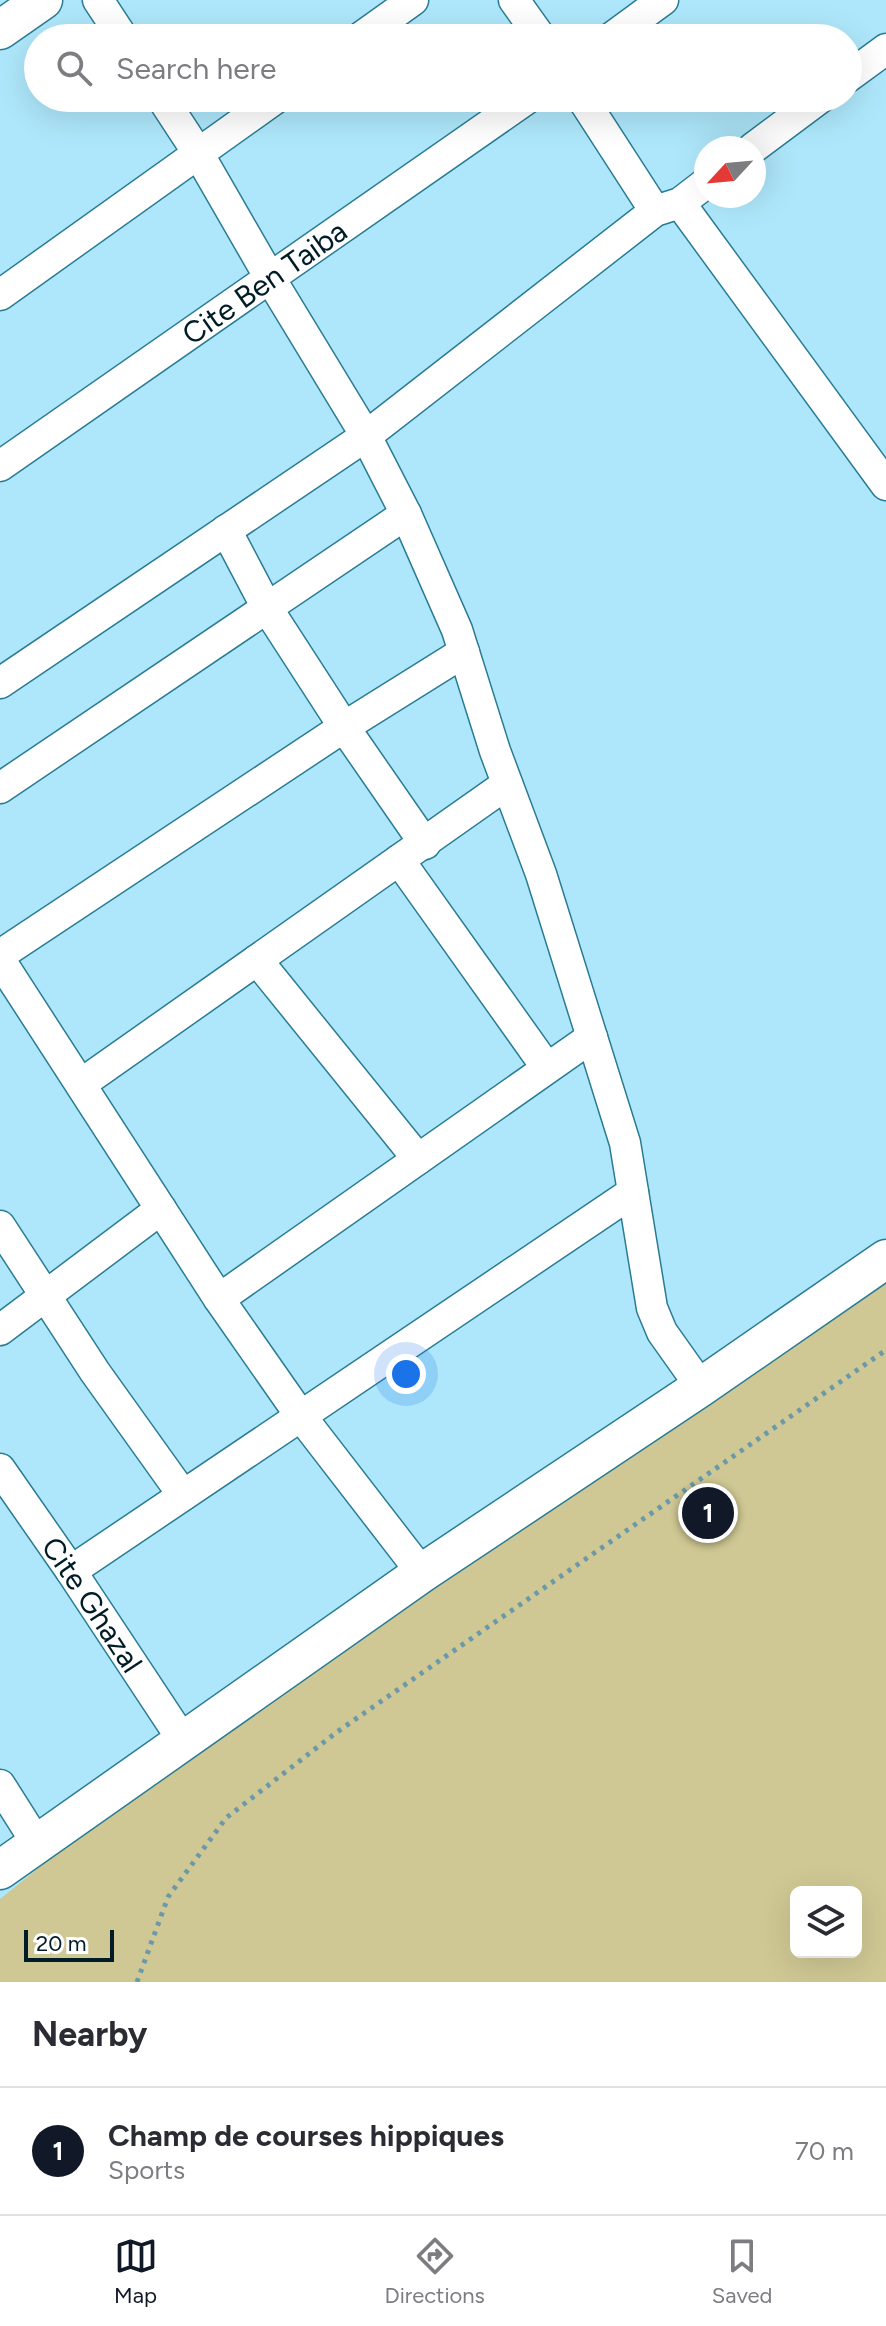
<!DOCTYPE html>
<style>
body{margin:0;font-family:Figtree,sans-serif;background:#f7f7f7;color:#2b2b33}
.controls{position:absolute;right:24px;bottom:24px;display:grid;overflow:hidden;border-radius:12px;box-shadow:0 8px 32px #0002}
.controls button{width:72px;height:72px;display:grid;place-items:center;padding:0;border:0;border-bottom:2px solid #e1e1e2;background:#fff;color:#2b2b33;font:40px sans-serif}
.compass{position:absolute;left:694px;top:136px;width:72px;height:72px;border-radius:50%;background:#fff;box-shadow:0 8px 32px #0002;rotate:244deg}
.scale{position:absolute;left:24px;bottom:20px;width:90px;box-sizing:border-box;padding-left:8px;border:4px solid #001c26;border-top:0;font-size:22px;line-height:28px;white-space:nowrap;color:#001c26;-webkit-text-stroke:6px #fefefe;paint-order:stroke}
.you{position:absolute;left:406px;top:1374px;width:28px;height:28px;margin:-20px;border:6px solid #fff;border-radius:50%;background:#1a73e8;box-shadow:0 0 0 12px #1a73e833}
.badge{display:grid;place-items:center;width:52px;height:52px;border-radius:50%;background:#111827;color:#fff;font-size:26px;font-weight:700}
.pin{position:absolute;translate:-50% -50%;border:4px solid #fff;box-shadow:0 2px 8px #0006}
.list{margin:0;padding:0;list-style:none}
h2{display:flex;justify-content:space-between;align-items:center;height:104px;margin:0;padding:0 32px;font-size:34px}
h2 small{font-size:26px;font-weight:400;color:#7c7c81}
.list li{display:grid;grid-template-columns:52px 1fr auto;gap:24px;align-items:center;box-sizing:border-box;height:128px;padding:0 32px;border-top:2px solid #e1e1e2}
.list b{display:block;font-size:30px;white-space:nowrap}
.list p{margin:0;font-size:26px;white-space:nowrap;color:#7c7c81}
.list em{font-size:26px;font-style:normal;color:#7c7c81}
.icon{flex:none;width:44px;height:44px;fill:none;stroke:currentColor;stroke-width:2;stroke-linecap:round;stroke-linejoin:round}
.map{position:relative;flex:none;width:886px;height:1982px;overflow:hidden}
.search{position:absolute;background:#fff;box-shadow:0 8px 32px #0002;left:24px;right:24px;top:24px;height:88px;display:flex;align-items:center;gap:20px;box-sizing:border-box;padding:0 28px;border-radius:44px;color:#7c7c81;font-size:30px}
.sheet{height:232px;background:#fff}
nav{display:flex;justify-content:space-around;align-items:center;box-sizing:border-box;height:112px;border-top:2px solid #e1e1e2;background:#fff;font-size:22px;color:#7c7c81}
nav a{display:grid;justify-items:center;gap:4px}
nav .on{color:#111827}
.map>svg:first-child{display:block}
.green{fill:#cfc894;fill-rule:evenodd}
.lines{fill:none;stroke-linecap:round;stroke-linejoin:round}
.minor-casing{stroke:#297c94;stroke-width:33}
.tertiary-casing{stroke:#297c94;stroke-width:41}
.path{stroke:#6b99a9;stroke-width:5;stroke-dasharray:4 6;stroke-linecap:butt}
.minor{stroke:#fff;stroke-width:30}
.tertiary{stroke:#fff;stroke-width:38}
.labels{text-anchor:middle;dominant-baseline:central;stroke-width:7;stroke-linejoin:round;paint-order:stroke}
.street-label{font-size:30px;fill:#001c26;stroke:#fefefe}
</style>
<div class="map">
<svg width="886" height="1982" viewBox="0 0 886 1982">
<rect width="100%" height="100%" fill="#aee7fb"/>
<!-- green -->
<path class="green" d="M886,1268V1982H0V1899L173,1759ZM796,1892H856V1952H796Z"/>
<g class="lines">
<defs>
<g id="minor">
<path d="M98,0L123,38"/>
<path d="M514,0L541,38"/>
<path d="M360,38L413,0"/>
<path d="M611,38L663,0"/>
<path d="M848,77L886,49"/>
<path d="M162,98L198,153L270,278L366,436L406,514L457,630L495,751L541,874L625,1143L652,1308L662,1332L701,1387"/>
<path d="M582,98L655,211"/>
<path d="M753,148L820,98"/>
<path d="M680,203L886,485"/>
<path d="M0,295L276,98"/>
<path id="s1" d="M0,466L528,98"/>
<path d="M226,530L267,608L344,727L425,844"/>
<path d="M0,683L366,436L655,211L680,203L706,183"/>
<path d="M0,788L406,514"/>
<path d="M399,860L547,1068"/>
<path d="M0,955L344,727L464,652"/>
<path d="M0,960L219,1299L300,1415L422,1573"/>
<path d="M257,960L418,1159"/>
<path d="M81,1084L507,784"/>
<path d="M0,1226L95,1372L183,1495"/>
<path d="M219,1299L592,1037"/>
<path d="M0,1330L161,1209"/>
<path id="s2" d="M0,1469L71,1571L184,1742"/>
<path d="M71,1571L633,1192"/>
<path d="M0,1785L38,1845"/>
</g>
<path id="tertiary" d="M0,30L43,0
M0,1870L422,1573L701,1387L886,1259"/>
</defs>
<!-- minor casing -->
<use href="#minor" class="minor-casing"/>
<!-- tertiary casing -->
<use href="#tertiary" class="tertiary-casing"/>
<!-- path -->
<path class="path" d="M137,1982L168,1897L226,1818L337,1732L886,1350"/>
<!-- minor -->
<use href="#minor" class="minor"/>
<!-- tertiary -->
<use href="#tertiary" class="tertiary"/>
</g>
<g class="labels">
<!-- street labels -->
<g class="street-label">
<text stroke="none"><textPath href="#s1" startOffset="322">Cite Ben Taiba</textPath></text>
<text stroke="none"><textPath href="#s2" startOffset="164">Cite Ghazal</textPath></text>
</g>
</g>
</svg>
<div class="controls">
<button><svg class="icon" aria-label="layers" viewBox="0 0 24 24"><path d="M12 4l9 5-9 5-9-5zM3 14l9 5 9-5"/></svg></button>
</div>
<svg class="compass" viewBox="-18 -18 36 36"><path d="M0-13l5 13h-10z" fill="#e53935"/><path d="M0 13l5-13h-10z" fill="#7c7c81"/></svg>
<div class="scale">20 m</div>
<div class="you"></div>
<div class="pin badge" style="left:708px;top:1513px">1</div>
<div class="search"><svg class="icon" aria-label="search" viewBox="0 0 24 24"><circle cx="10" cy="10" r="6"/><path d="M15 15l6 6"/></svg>Search here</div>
</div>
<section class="sheet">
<h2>Nearby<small></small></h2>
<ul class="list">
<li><span class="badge">1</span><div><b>Champ de courses hippiques</b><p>Sports</p></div><em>70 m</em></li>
</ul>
</section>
<nav>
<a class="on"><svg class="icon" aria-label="map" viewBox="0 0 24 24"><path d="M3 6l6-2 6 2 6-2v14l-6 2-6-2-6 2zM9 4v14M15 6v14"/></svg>Map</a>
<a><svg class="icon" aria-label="directions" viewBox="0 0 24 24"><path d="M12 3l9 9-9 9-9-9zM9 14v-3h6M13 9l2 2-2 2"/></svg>Directions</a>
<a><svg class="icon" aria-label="saved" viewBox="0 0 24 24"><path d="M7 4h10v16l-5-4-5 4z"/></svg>Saved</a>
</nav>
